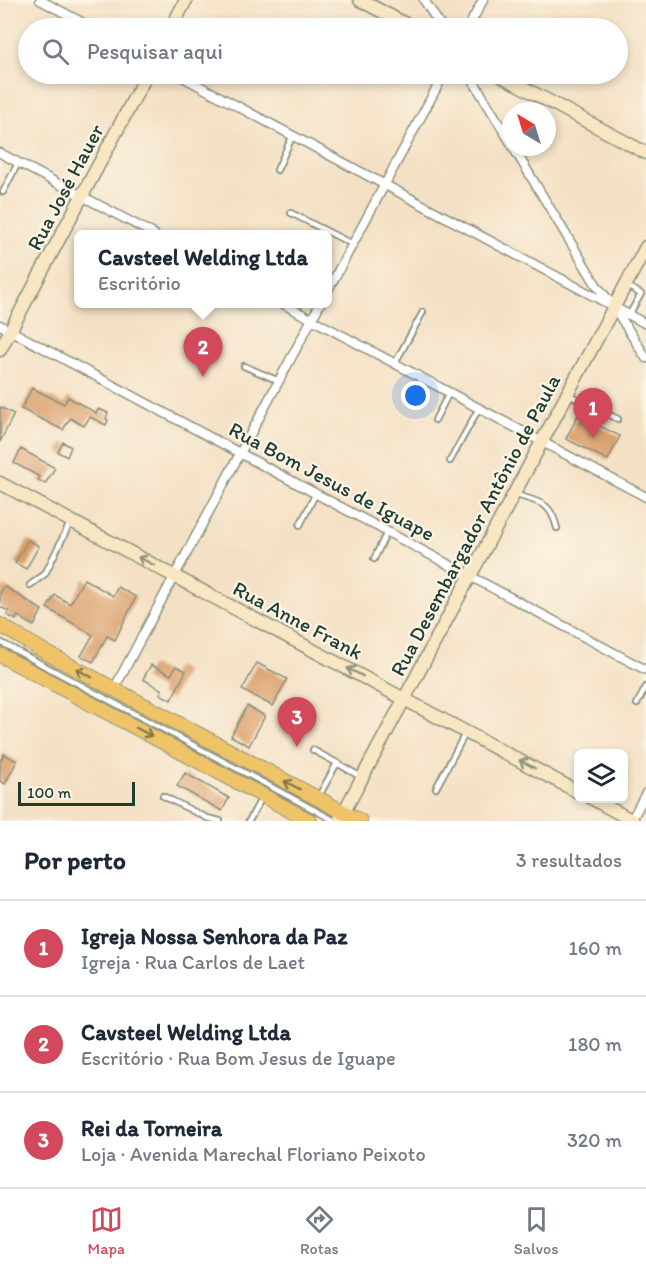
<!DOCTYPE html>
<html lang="pt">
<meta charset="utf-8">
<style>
body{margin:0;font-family:Itim,sans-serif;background:#f2f2f3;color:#1f2937}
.controls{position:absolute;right:18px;bottom:18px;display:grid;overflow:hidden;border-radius:9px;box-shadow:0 3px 9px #0003}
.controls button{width:54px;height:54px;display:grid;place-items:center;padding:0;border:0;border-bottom:2px solid #e0e1e3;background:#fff;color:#1f2937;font:30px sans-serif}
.compass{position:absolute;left:502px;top:102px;width:54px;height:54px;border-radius:50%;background:#fff;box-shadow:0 3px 9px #0003;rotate:322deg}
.scale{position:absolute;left:18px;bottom:15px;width:117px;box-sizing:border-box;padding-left:6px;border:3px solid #1f3d34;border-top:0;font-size:16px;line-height:21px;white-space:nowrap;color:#1f3d34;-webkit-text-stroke:4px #fcf5e5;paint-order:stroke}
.you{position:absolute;left:416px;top:396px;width:21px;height:21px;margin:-15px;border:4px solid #fff;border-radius:50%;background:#1a73e8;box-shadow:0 0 0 9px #1a73e833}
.badge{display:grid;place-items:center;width:39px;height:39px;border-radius:50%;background:#d1495b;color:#fff;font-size:20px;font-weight:700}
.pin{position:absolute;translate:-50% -50px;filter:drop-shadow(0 2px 3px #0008)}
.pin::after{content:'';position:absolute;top:32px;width:21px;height:18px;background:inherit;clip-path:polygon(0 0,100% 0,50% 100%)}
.popup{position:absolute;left:74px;top:230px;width:258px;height:78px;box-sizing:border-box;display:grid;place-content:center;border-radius:9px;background:#fff;filter:drop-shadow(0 2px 4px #0005);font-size:20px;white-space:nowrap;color:#747a83}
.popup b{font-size:22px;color:#1f2937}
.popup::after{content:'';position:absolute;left:50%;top:100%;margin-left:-12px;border:12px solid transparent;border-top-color:#fff}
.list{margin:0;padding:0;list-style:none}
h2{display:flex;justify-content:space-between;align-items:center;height:78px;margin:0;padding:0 24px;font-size:26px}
h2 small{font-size:20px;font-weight:400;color:#747a83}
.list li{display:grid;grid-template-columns:39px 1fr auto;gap:18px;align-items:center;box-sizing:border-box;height:96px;padding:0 24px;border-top:2px solid #e0e1e3}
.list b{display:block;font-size:22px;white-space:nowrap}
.list p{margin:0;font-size:20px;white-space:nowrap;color:#747a83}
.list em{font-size:20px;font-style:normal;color:#747a83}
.icon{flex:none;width:33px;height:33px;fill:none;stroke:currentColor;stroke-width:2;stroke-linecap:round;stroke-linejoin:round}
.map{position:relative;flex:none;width:646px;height:821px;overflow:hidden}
.search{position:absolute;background:#fff;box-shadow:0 3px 9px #0003;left:18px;right:18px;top:18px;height:66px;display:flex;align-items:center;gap:15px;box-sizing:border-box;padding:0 21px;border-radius:33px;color:#747a83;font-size:22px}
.sheet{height:366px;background:#fff}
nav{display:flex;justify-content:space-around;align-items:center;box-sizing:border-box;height:84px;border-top:2px solid #e0e1e3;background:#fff;font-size:16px;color:#747a83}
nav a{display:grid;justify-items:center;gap:3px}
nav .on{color:#d1495b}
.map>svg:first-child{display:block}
.building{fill:#da9c67}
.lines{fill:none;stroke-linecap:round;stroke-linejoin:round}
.lane-casing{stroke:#8a8f7c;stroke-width:8}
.street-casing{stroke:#8a8f7c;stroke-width:11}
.secondary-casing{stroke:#8a8f7c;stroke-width:15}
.primary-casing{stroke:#8a8f7c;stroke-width:16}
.lane{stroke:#fff;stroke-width:4.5}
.street{stroke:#fff;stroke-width:8}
.secondary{stroke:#f9e7c3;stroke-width:12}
.primary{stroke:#efc469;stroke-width:14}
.oneway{stroke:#8c927c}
.oneway2{stroke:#7d7a4c}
.labels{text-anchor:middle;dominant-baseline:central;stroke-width:4.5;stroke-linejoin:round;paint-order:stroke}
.street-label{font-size:21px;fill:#1f3d34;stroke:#fcf5e5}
</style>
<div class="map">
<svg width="646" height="821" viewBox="0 0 646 821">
<rect width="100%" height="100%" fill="#fcf5e5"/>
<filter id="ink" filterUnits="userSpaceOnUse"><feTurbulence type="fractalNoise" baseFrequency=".0167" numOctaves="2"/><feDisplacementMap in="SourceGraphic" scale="12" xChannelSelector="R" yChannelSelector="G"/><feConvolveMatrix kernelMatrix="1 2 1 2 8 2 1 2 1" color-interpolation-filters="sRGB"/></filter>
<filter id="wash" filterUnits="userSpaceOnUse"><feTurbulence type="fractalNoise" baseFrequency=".008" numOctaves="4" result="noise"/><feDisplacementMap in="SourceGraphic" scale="24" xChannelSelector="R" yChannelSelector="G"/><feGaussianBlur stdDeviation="1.35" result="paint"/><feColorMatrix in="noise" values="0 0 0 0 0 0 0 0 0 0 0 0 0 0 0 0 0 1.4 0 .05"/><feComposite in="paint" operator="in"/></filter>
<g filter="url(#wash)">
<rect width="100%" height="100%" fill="#f4e1c5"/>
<g id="blocks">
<!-- building -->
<path class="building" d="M32,388L64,404L68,397L96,413L99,409L108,413L106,419L108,420L106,425L90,417L84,426L70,418L63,430L21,409Z
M0,407L14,414L0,442Z
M578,415L620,436L608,460L566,439Z
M63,442L71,447L67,457L58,452Z
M21,449L55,468L45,484L38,480L40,477L14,463Z
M28,540L39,546L26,569L15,563Z
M84,579L113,596L118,587L136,597L115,640L107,636L93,662L81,656L93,635L47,608L55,595L70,604Z
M4,586L42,610L34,626L18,616L16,620L7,615L9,611L0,607V593Z
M257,663L287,679L273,706L242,690Z
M151,665L171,675L176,666L186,671L171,700L160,694L162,690L143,679Z
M247,706L265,716L249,746L231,736Z
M4,754L17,761L5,784L0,781V762Z
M185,773L229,798L222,811L177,786Z"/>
</g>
</g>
<g filter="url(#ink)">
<use href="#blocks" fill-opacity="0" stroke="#8a8f7c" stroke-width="1.5"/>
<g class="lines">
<defs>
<path id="lane" d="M277,170L293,135
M3,192L18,163
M291,213L352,244
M627,286L641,294L629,315
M395,363L423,312
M244,366L279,381
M569,395L618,419
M435,420L449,393
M450,461L479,408
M514,494C539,503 550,500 557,528
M300,525L316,493
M374,559L387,532
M30,585L45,574L70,523
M0,642L335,821
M637,704L646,687
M313,750L337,763
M436,788L466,732
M163,796L207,818L220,821
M319,796L337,763L361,777
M249,821L262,797"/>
<path id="street" d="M40,0L93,28
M424,0L442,28
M468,28L483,0
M177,74L646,324
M469,74L511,143
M513,147L597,286L614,307L646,358
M0,153L154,234
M328,290L444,74
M283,304L646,497
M0,325L646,670
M114,689L320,304
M631,821L646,793"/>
<path id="secondary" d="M360,0L413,28
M171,28L186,0
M498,74L646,153
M0,350L147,74
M0,483L578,792
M591,798L633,821
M339,821L646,247"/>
<path id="primary" d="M0,625L47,653L360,821
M0,655L310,821"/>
</defs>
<!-- lane casing -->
<use href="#lane" class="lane-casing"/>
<!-- street casing -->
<use href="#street" class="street-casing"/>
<!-- secondary casing -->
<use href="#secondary" class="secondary-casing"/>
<!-- primary casing -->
<use href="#primary" class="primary-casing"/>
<!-- lane -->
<use href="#lane" class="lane"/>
<!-- street -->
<use href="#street" class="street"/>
<!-- secondary -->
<use href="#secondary" class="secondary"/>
<!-- primary -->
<use href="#primary" class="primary"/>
</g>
<!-- one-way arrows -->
<defs><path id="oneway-shaft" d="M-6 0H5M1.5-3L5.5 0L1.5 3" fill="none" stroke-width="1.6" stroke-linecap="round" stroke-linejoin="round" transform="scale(1.5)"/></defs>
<g class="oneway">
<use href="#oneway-shaft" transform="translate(146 561) rotate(-152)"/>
<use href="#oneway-shaft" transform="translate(355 672) rotate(-152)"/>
<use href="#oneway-shaft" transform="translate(527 764) rotate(-152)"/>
</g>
<g class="oneway2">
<use href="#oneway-shaft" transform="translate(84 673) rotate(-152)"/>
<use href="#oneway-shaft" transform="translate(144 732) rotate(28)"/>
<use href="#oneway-shaft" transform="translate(292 785) rotate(-152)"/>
</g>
</g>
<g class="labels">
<!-- street labels -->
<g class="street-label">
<text transform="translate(65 187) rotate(-62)">Rua José Hauer</text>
<text transform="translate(332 481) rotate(28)">Rua Bom Jesus de Iguape</text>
<text transform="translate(475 525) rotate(-62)">Rua Desembargador Antônio de Paula</text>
<text transform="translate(298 620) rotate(28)">Rua Anne Frank</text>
</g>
</g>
</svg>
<div class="controls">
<button><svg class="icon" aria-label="layers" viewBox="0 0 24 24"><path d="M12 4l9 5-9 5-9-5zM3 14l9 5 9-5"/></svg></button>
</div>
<svg class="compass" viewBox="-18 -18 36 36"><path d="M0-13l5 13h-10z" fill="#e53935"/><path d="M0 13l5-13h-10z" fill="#747a83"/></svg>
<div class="scale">100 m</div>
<div class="you"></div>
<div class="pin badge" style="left:593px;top:438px">1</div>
<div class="pin badge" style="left:203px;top:377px">2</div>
<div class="popup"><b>Cavsteel Welding Ltda</b>Escritório</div>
<div class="pin badge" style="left:297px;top:747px">3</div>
<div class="search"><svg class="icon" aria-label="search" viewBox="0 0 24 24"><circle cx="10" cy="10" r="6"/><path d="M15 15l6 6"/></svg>Pesquisar aqui</div>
</div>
<section class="sheet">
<h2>Por perto<small>3 resultados</small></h2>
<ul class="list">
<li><span class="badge">1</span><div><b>Igreja Nossa Senhora da Paz</b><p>Igreja · Rua Carlos de Laet</p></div><em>160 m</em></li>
<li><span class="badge">2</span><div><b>Cavsteel Welding Ltda</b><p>Escritório · Rua Bom Jesus de Iguape</p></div><em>180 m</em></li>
<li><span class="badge">3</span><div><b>Rei da Torneira</b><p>Loja · Avenida Marechal Floriano Peixoto</p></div><em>320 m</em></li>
</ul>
</section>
<nav>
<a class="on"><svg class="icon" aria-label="map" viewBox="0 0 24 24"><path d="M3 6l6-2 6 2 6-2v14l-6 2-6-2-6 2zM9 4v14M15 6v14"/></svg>Mapa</a>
<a><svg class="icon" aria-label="directions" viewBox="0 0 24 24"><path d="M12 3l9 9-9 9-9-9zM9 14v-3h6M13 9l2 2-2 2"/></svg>Rotas</a>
<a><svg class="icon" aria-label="saved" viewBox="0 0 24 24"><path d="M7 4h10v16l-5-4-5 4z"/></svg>Salvos</a>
</nav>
